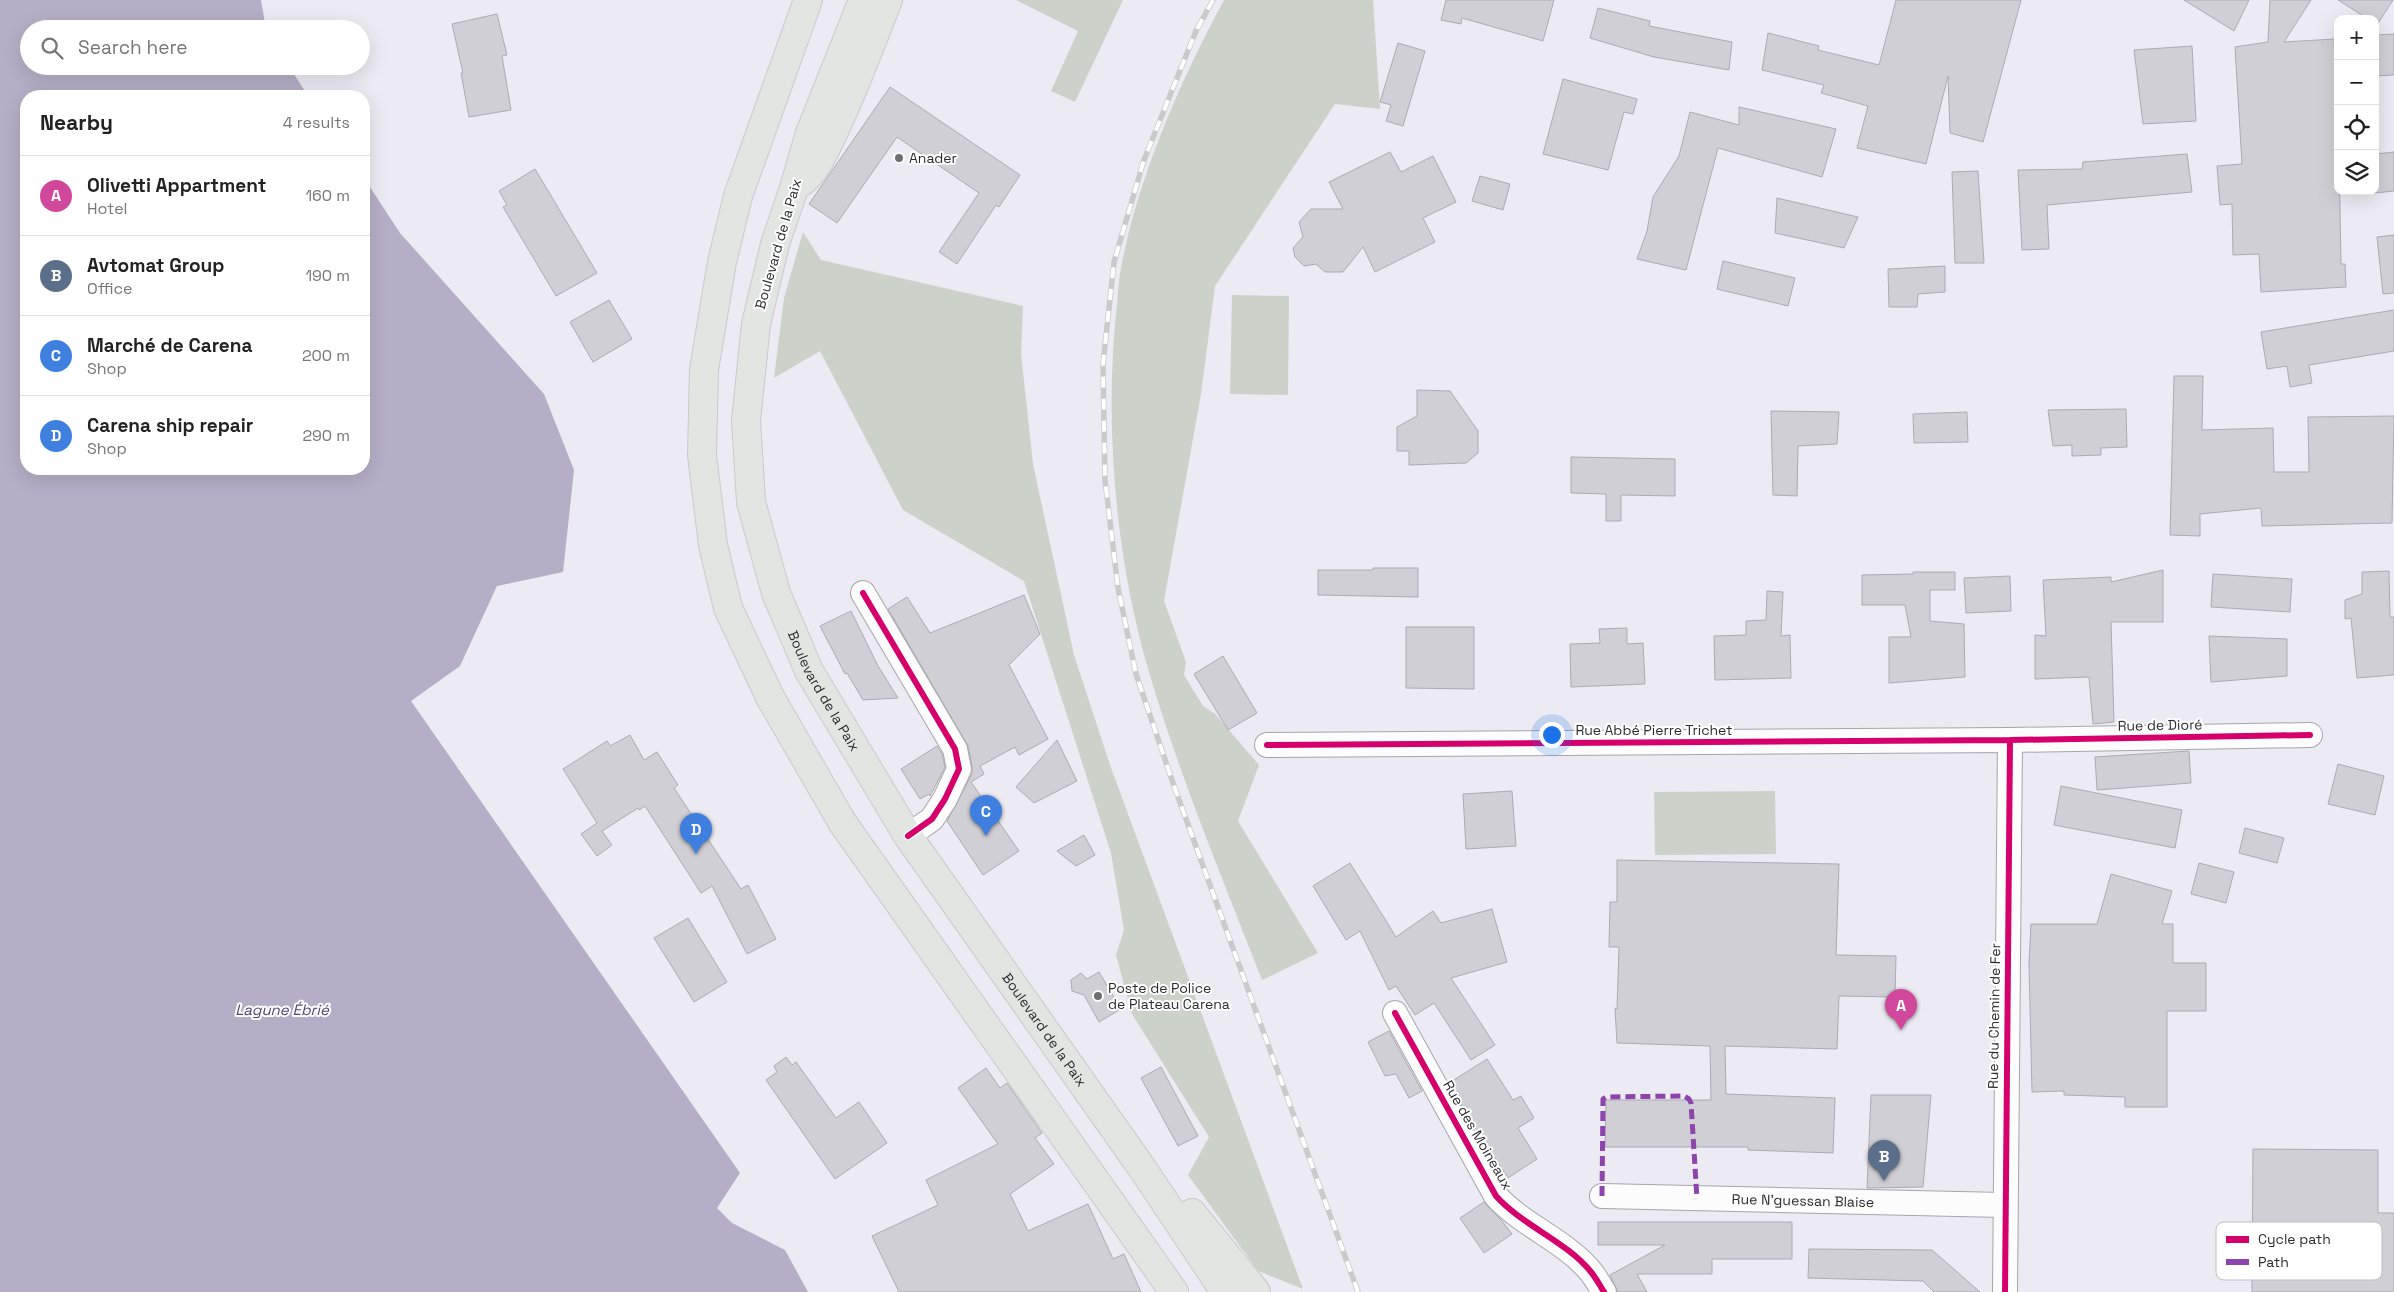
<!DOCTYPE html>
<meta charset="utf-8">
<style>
body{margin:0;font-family:"Space Grotesk",sans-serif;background:#f6f6f6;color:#222}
.controls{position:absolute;right:15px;top:15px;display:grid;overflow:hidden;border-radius:10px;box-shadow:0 5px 20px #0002}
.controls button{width:45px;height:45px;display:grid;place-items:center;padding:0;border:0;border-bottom:1px solid #e0e0e0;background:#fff;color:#222;font:25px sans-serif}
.you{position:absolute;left:1551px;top:734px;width:18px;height:18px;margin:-12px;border:4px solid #fff;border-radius:50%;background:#1a73e8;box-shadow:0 0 0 8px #1a73e833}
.badge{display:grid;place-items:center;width:32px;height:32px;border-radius:50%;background:#db2777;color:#fff;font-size:16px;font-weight:700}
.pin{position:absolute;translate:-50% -41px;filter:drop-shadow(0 1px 2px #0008)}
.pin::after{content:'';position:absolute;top:26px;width:18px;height:15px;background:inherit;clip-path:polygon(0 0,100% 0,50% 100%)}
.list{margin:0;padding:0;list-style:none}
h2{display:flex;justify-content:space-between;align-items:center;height:65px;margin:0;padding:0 20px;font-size:21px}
h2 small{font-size:16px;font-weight:400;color:#767676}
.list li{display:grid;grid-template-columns:32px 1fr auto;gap:15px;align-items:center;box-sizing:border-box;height:80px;padding:0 20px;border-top:1px solid #e0e0e0}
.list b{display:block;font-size:19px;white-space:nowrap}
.list p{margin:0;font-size:16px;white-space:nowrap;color:#767676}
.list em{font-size:16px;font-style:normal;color:#767676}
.icon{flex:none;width:28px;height:28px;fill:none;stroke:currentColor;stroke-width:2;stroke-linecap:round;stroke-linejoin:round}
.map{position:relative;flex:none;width:2394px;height:1292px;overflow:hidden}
.search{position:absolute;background:#fff;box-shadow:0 5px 20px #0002;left:20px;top:20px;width:350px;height:55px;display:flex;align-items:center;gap:12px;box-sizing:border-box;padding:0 18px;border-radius:28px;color:#767676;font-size:19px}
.panel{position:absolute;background:#fff;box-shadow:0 5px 20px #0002;left:20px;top:90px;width:350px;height:385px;border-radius:20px}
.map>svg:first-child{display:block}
.green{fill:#ccd1ca}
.water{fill:#b6aec6}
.building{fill:#d0cfd5;stroke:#adabb1}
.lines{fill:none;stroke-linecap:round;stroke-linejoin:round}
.minor-casing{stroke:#a7a5ab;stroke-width:26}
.major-casing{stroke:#cac9cd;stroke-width:30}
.minor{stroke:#fcfcfd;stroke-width:24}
.major{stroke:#e3e5e2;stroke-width:28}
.rail-casing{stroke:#cacacc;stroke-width:5.5}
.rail{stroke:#fff;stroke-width:4;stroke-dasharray:11;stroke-linecap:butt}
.quiet{stroke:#8e44ad;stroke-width:5;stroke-dasharray:10 5;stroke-linecap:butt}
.cycleway-casing{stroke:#fff;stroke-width:9}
.cycleway{stroke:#d6006c;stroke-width:6}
.poi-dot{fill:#706e74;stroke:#fff;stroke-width:2}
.labels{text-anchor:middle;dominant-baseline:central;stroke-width:4;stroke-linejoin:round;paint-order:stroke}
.poi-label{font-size:14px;fill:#2d2b30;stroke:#fff;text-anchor:start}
.street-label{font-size:14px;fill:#2d2b30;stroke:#fff}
.water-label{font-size:15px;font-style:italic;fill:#554471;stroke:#fff}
.key{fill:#fff;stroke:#c0bfc1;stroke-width:1}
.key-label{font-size:14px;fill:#2d2b30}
</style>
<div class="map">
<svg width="2394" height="1292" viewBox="0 0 2394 1292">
<rect width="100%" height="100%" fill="#eceaf2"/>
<!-- green -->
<path class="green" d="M1016,0H1123L1075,102L1051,91L1078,31Z
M1224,0H1373L1380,109L1335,104L1215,286L1201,394L1164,601L1186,662L1184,675L1203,706L1215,714L1259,765L1238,821L1318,953L1262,980C1220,872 1174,763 1143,651C1115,545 1105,423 1116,314C1118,299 1118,283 1121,268C1138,178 1180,81 1224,0Z
M803,232L821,260L1023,306L1021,354L1033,464L1074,655L1110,765L1303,1289L1258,1271L1188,1175L1209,1137L1132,1014L1116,955L1124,930L1111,853L1024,581L903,510L820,351L774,378L784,298Z
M1232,295L1289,296L1288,395L1230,394Z
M1775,791L1776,854L1655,855L1654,792Z"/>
<!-- water -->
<path class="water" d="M0,0H261L266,29H29V66H289L308,96H26V469H364V178L400,233L544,394L574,470L563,572L497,586L460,666L411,701L740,1173L717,1208L732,1223L785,1250L808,1292H0Z"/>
<!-- building -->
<path class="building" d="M1446,0H1554L1543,41L1462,18L1461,24L1441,20Z
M1896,0H2021L1983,142L1950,133L1948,76L1926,164L1857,148L1868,106L1821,93L1824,85L1762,70L1768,33L1819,46L1818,50L1879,65Z
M2184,0H2249L2234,31Z
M2270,0H2311L2284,42L2334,39L2338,99L2341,264H2345L2346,287L2261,292L2259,254L2233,255L2232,204L2220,205L2217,166L2242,164L2235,47L2268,42Z
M2338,0H2393L2377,25L2375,19H2368Z
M1598,8L1650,21L1649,26L1732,42L1729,70L1654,57L1590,38Z
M497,14L507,55L502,56L511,110L469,117L461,73H463L452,24Z
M2394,34V75L2376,76L2375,35Z
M1398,43L1425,51L1403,126L1386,121L1391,105L1380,102Z
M2192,46L2196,121L2143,124L2134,50Z
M1563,79L1637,99L1633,114L1624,112L1608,170L1543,154Z
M890,87L1020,175L999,207L996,205L957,264L939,252L979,193L897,137L837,223L809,204Z
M1739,107L1836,129L1822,177L1718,148L1686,270L1637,259L1647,231L1653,197L1679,156L1690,112L1739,125Z
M1390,152L1401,172L1433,156L1456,202L1423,218L1435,242L1375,272L1363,247L1343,272H1325L1316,264L1304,266L1295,257L1293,248L1303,237L1299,222L1311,209H1343L1329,182Z
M2394,152V191L2375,193V154Z
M2187,154L2192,192L2047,205L2049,249L2022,250L2018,170L2082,169L2083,162Z
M535,169L597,273L556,296L503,207L507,205L499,191Z
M1978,171L1984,263H1955L1952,172Z
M1480,176L1510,184L1503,210L1472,201Z
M1777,198L1858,217L1844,248L1775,233Z
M2394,235V293L2383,294L2377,237Z
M1723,261L1795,278L1788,306L1717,289Z
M1945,266V292L1918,294L1917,307H1889L1888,269Z
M609,300L632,339L593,362L570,322Z
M2394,310V351L2309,365L2312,383L2290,387L2287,366L2267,369L2261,332Z
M2174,376H2203L2202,430L2273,428L2274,472H2309L2308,417L2394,416L2392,523L2262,526L2261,508L2200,514V536L2170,535Z
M1417,390L1450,391L1478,431V453L1466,463L1409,465V451H1397V427L1417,416Z
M2126,409L2127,447L2101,448V455L2072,456V445L2053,446L2048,410Z
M1771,411L1839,412L1837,444L1798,446L1797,496L1773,495Z
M1967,412L1968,442L1914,443L1913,414Z
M1571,457L1675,459V496L1621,495V521H1606V494L1571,493Z
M1373,568H1418V597L1318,595V570H1373Z
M2163,570V622H2111L2114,722L2093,724L2089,677L2035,679V635L2046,636L2043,580L2111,577V582Z
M2389,571L2390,617H2394V675L2357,678L2351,618L2345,619V600L2362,594V572Z
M1913,572H1955V590H1930V621L1964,624L1965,677L1889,683V637H1911L1905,605H1862V575L1913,574Z
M2213,574L2292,579L2290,612L2211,607Z
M2010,576L2011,611L1966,613L1964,578Z
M1767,591L1783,592L1781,636L1790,635L1791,678L1715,680L1714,636L1746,635V621L1766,620Z
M1024,595L1040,634L1009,665L1048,739L1019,755L1015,747L980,766L984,774L971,782L1019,851L983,875L947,821L972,774V766L968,746L888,609L907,597L930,633Z
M851,611L878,666L898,698L863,700L847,673L845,674L820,626Z
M1406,627H1474V689L1406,688Z
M1627,628V644L1643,643L1645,684L1571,687L1570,644L1600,643L1599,629Z
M2209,636L2287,639V676L2211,682Z
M1223,656L1257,713L1228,730L1194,674Z
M630,735L644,760L657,752L678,785L674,788L741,889L748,885L776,939L747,954L712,886L701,893L645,806L639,810L638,808L602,831L612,845L597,856L581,834L597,823L563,769L607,741L610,746Z
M1057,740L1077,781L1034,803L1016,787Z
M937,746L942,754L945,767L930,796L929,794L920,799L901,769Z
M2189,751L2191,783L2097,790L2095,757Z
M2338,764L2384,776L2375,815L2328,804Z
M2061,786L2182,810L2175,848L2054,825Z
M1512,791L1516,846L1466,849L1463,794Z
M2245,828L2284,838L2277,863L2239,853Z
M1084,835L1095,855L1076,866L1057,851Z
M1617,860L1839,864L1836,955L1896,956L1895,997L1839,996L1837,1049L1725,1046L1726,1094L1835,1098L1833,1153L1748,1150V1147H1605L1606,1100H1711L1710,1046L1617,1043L1615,1008L1617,1009L1619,947H1609L1610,902H1617Z
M1350,863L1396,937L1433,911L1441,923L1492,909L1507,962L1451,978L1495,1045L1471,1060L1434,1003L1415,1015L1396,986L1389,990L1360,931L1346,940L1313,886Z
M2199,863L2234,872L2226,903L2191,894Z
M2111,874L2172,891L2162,924H2173V963H2206V1011H2167V1107H2125V1097L2064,1095V1091L2032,1092L2029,964L2031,924H2097Z
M688,918L727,982L694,1002L654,938Z
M1099,972L1121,1009L1099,1022L1084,995L1072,991L1071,980L1081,973L1087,979Z
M1389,1031L1422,1091L1409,1098L1396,1074L1385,1076L1368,1042Z
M786,1057L792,1065L796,1062L836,1118L859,1102L887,1143L835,1179L766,1080L777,1072L774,1066Z
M1487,1059L1513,1100L1521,1096L1534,1118L1518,1128L1537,1159L1508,1178L1468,1117L1449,1083Z
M1161,1067L1198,1136L1178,1146L1141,1078Z
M986,1068L1000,1088L1007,1083L1042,1133L1035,1138L1054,1164L1010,1194L1028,1231L1088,1204L1113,1259L1124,1254L1141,1292H899L872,1236L938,1205L926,1180L998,1144L958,1088Z
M1871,1095H1931L1923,1187L1867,1188Z
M2253,1149L2378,1150V1213H2394V1292H2252Z
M1484,1202L1502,1221L1512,1234L1484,1253L1460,1218Z
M1598,1222H1792V1259H1712V1274H1637L1647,1292H1618L1610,1275L1665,1245H1598Z
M1809,1249L1932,1250L1980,1292H1934L1923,1281L1808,1278Z"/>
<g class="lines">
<defs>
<g id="minor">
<path d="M863,593L955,749L959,769L945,799L932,819L908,836"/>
<path d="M1267,745L2010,740L2310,735"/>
<path d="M1395,1013L1496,1196C1523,1226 1566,1241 1591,1272C1596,1278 1600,1286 1604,1292"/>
<path id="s1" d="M1602,1196L2004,1205"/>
<path d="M2005,1292L2010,740"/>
</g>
<g id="major">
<path d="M808,0L738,196L722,262L704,370L702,455L713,545L728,608L770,697L842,822L1174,1292"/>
<path id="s2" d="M863,0L810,133L794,188L775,244L756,324L746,421L751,502L776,593L809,671L908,836L1142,1168L1225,1292"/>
<path d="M803,181C819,167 826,147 835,129C855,87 871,43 888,0"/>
<path d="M1192,1213L1256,1292"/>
</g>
</defs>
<!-- minor casing -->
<use href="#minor" class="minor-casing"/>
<!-- major casing -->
<use href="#major" class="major-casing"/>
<!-- minor -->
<use href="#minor" class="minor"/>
<!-- major -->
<use href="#major" class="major"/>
<defs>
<path id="rail" d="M1213,0L1196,31L1144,160L1114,262L1103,364L1105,480L1118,588L1136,674L1174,786L1358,1292"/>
</defs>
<!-- rail casing -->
<use href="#rail" class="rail-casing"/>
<!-- rail -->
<use href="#rail" class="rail"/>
<!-- quiet -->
<path class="quiet" d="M1602,1196L1603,1099L1606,1097L1684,1096L1689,1099L1691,1103L1697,1199"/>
<defs>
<path id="cycleway" d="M863,593L955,749L959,769L945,799L932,819L908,836
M1267,745L2010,740L2310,735
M1395,1013L1496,1196C1523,1226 1566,1241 1591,1272C1596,1278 1600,1286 1604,1292
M2005,1292L2010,740"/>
</defs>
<!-- cycleway casing -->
<use href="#cycleway" class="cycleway-casing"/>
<!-- cycleway -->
<use href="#cycleway" class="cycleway"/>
</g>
<!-- markers -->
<g class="poi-dot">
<circle cx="899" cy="158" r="5"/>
<circle cx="1098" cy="996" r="5"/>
</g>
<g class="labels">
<!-- poi labels -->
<g class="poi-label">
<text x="909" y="158">Anader</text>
<text x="1108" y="988">Poste de Police<tspan x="1108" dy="16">de Plateau Carena</tspan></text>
</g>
<!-- street labels -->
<g class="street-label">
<text transform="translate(778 244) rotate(-74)">Boulevard de la Paix</text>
<text stroke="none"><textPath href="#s2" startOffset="724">Boulevard de la Paix</textPath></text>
<text transform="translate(2160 725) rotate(-1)">Rue de Dioré</text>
<text x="1654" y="730">Rue Abbé Pierre Trichet</text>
<text transform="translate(1994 1016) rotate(-89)">Rue du Chemin de Fer</text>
<text stroke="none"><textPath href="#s2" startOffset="1129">Boulevard de la Paix</textPath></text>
<text transform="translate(1478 1135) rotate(60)">Rue des Moineaux</text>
<text stroke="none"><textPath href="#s1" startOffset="201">Rue N'guessan Blaise</textPath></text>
</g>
<!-- water labels -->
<g class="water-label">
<text x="282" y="1009">Lagune Ébrié</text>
</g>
</g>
<!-- legend -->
<rect x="2216" y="1222" width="166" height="58" rx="8" class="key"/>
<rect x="2226" y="1236" width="23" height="7" fill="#d6006c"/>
<rect x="2226" y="1259" width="23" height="6" fill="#8e44ad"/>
<g class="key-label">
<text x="2258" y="1244">Cycle path</text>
<text x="2258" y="1267">Path</text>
</g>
</svg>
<div class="controls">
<button>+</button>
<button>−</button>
<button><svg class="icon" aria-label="locate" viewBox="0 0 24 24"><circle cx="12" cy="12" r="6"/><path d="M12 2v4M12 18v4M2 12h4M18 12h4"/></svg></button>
<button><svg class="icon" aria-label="layers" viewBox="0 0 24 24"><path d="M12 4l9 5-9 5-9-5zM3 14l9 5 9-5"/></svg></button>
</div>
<div class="you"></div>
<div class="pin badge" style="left:1901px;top:1030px;background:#d1479c">A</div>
<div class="pin badge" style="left:1884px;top:1181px;background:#5c6f8a">B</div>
<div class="pin badge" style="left:986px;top:836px;background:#3f7fe0">C</div>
<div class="pin badge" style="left:696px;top:854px;background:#3f7fe0">D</div>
<div class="search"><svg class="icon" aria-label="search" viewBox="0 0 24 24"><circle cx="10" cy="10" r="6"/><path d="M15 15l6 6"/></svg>Search here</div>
<section class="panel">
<h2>Nearby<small>4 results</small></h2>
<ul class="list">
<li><span class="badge" style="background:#d1479c">A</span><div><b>Olivetti Appartment</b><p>Hotel</p></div><em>160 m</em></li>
<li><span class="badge" style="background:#5c6f8a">B</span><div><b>Avtomat Group</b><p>Office</p></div><em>190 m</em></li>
<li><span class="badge" style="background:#3f7fe0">C</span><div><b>Marché de Carena</b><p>Shop</p></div><em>200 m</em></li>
<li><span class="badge" style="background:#3f7fe0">D</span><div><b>Carena ship repair</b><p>Shop</p></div><em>290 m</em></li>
</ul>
</section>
</div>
